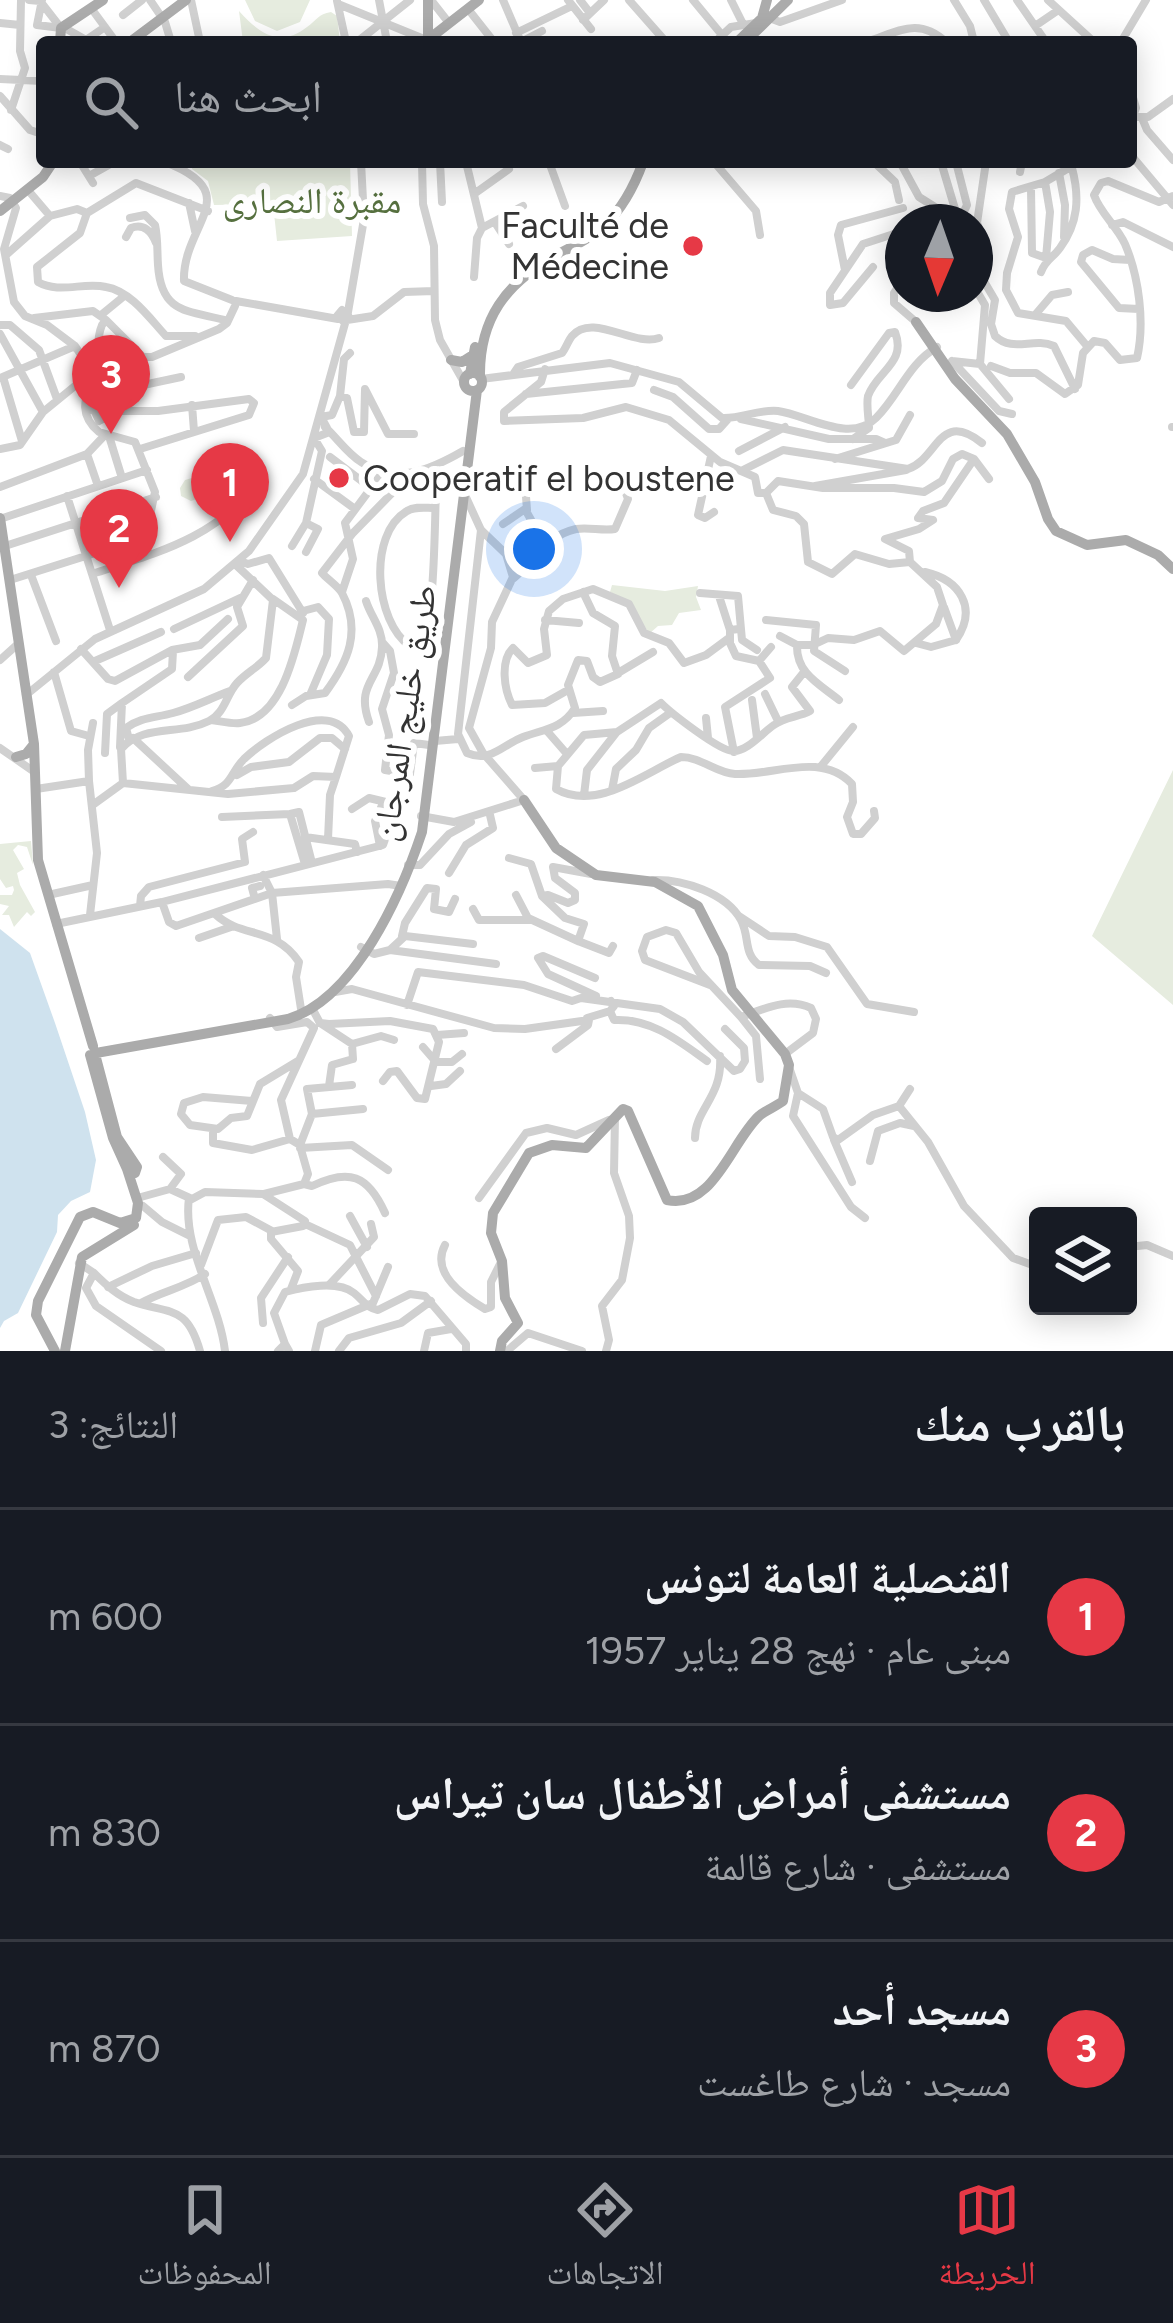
<!DOCTYPE html>
<html lang="ar">
<meta charset="utf-8">
<style>
body{margin:0;font-family:Figtree,"Noto Naskh Arabic",sans-serif;background:#20242c;color:#f1f3f6;direction:rtl}
.controls{position:absolute;right:36px;bottom:36px;display:grid;overflow:hidden;border-radius:12px;box-shadow:0 6px 30px #0003}
.controls button{width:108px;height:108px;display:grid;place-items:center;padding:0;border:0;border-bottom:3px solid #363941;background:#171b24;color:#f1f3f6;font:60px sans-serif}
.compass{position:absolute;left:885px;top:204px;width:108px;height:108px;border-radius:50%;background:#171b24;box-shadow:0 6px 30px #0003;rotate:182deg}
.you{position:absolute;left:534px;top:549px;width:42px;height:42px;margin:-30px;border:9px solid #fff;border-radius:50%;background:#1a73e8;box-shadow:0 0 0 18px #1a73e833}
.badge{display:grid;place-items:center;width:78px;height:78px;border-radius:50%;background:#e63946;color:#fff;font-size:39px;font-weight:700}
.pin{position:absolute;translate:-50% -99px;filter:drop-shadow(0 3px 6px #0008)}
.pin::after{content:'';position:absolute;top:63px;width:42px;height:36px;background:inherit;clip-path:polygon(0 0,100% 0,50% 100%)}
.list{margin:0;padding:0;list-style:none}
h2{display:flex;justify-content:space-between;align-items:center;height:156px;margin:0;padding:0 48px;font-size:51px}
h2 small{font-size:39px;font-weight:400;color:#9ea1a6}
.list li{display:grid;grid-template-columns:78px 1fr auto;gap:36px;align-items:center;box-sizing:border-box;height:216px;padding:0 48px;border-top:3px solid #363941}
.list b{display:block;font-size:45px;white-space:nowrap}
.list p{margin:0;font-size:39px;white-space:nowrap;color:#9ea1a6}
.list em{font-size:39px;font-style:normal;color:#9ea1a6}
.icon{flex:none;width:66px;height:66px;fill:none;stroke:currentColor;stroke-width:2;stroke-linecap:round;stroke-linejoin:round}
.map{position:relative;flex:none;width:1173px;height:1351px;overflow:hidden;direction:ltr}
.search{position:absolute;background:#171b24;box-shadow:0 6px 30px #0003;left:36px;right:36px;top:36px;height:132px;display:flex;align-items:center;gap:30px;box-sizing:border-box;padding:0 42px;border-radius:12px;color:#9ea1a6;font-size:45px}
.sheet{height:804px;background:#171b24}
nav{display:flex;justify-content:space-around;align-items:center;box-sizing:border-box;height:168px;border-top:3px solid #363941;background:#171b24;font-size:33px;color:#9ea1a6}
nav a{display:grid;justify-items:center;gap:6px}
nav .on{color:#e63946}
.map>svg:first-child{display:block}
.green{fill:#e6ecdf}
.water{fill:#cfe2ee}
.lines{fill:none;stroke-linecap:round;stroke-linejoin:round}
.minor{stroke:#d0d0d0;stroke-width:8}
.major{stroke:#ababab;stroke-width:10}
.poi-dot{fill:#e63946;stroke:#fff;stroke-width:4.5}
.labels{text-anchor:middle;dominant-baseline:central;stroke-width:12;stroke-linejoin:round;paint-order:stroke}
.park-label{font-size:36px;fill:#56703f;stroke:#fff}
.poi-label{font-size:36px;fill:#333;stroke:#fff;text-anchor:end}
.street-label{font-size:36px;fill:#333;stroke:#fff}
</style>
<div class="map">
<svg width="1173" height="1351" viewBox="0 0 1173 1351">
<rect width="100%" height="100%" fill="#fff"/>
<!-- green -->
<path class="green" d="M245,0H310L300,22L277,31L255,21Z
M239,11C258,32 279,49 307,27C317,20 318,14 331,12L337,16L340,42H243Z
M191,162H350L352,236L277,241L273,204L214,205L208,181L192,169Z
M216,471L227,475L224,490L191,501L181,496L180,488L185,480Z
M612,585L665,591L698,586L696,597L701,610L679,613L672,625L658,626L649,634L631,603L610,592Z
M1173,770V1005L1092,936Z
M31,841L33,865L27,847L18,845L13,850L24,869L17,873L20,885L35,912L31,916L27,912L14,927L9,915H2L9,906L0,904V895H12L14,890L13,886L6,888L0,879V844Z"/>
<!-- water -->
<path class="water" d="M0,929L30,953L55,1023L85,1112L96,1160L90,1192L71,1201L58,1215L57,1232L18,1313L4,1321L0,1328Z"/>
<g class="lines">
<!-- minor -->
<path class="minor" d="M29,0L40,1L61,28
M42,0L37,25L61,28
M150,0L165,22L171,42
M191,0L200,42
M379,0L387,42
M431,0L449,23
M503,0L521,42
M568,0L591,29
M580,0L590,13
M629,0L666,42
M693,0L722,35
M731,0L743,24
M954,0L970,26L974,42
M984,0L1009,42
M1017,0L1046,42
M1048,0L1094,42
M337,1L346,42
M338,4L429,41
M91,8L116,42
M468,9L494,42
M123,15L142,0
M772,19L780,22L842,0
M583,20L604,0
M0,23L20,25
M1035,26L1057,11
M63,27L86,40L105,27
M516,33L572,6
M357,42L410,0
M521,42L542,31
M715,42L731,27L756,23
M866,42C898,32 918,16 946,42
M910,42H926
M1121,42L1146,0
M0,79L42,81
M1131,91L1136,108L1131,122
M0,96L30,130L42,134
M11,110L25,68L20,51L21,0
M1135,117H1148L1173,99
M1142,118L1147,130L1173,160
M0,145L8,149
M1131,155L1173,205
M80,162L93,183
M165,162C248,194 182,224 184,281L232,300
M422,162L423,204L434,246L435,320L440,340L465,384
M440,162L442,202
M466,162L482,228L523,206
M549,162L565,206
M714,162L756,211L760,235
M874,162L895,182L899,200
M900,162L919,197L946,214L950,222
M941,162L955,209L949,220
M956,162L967,205L959,222
M1067,163V169L1045,182L1012,192L1009,209L1018,237L1007,273L1006,290L1018,313L1066,321L1087,346
M1020,172L1022,162
M1059,173L1065,205L1064,237
M89,176L114,162
M1031,188L1032,253L1046,258L1050,212L1045,182
M27,189L50,216L77,209L87,213L80,233L37,267L38,282C59,294 83,282 106,287C131,291 151,320 166,336H195
M474,194L509,169
M0,196L10,198L16,208L4,249L14,302L25,316L47,325L75,346L98,380L91,403L99,421L120,411H158L249,399L254,403L249,415L140,449
M189,203L195,231
M87,213L136,183L208,211
M130,218L145,215L155,225C158,238 157,251 158,265C161,315 189,310 228,321
M934,222L949,220
M496,224L509,244
M1112,225L1123,222L1173,247
M126,237L131,228C144,223 152,232 156,243
M975,253L985,244L977,223L986,162
M6,255L50,216
M1130,260L1113,259L1092,250L1083,255L1081,262L1119,308L1139,309
M975,266L995,300L991,324L995,336C1013,353 1033,337 1054,346L1075,389
M873,267L843,303L830,305V293L863,244L903,231
M845,270L838,235L841,225L903,208
M1041,272C1046,259 1052,259 1060,248C1078,223 1080,198 1072,168L1067,169
M474,277L477,238L482,228
M903,280L894,293V303L916,322
M975,288L985,305L980,364L1009,399
M236,301L338,319
M342,310L348,315L343,321L337,316Z
M348,312L364,219L361,162
M101,315L123,297
M1035,315L1052,295L1068,292
M34,318L93,311L106,320
M347,320L373,316L404,292L434,291
M0,325H10L39,350L57,399
M0,334L43,412
M952,361L999,411L1012,414
M952,361L980,364
M991,366L1010,373H1036L1065,394L1078,385L1083,353L1094,341L1105,343L1120,360L1137,358C1145,323 1139,277 1125,244C1117,226 1100,213 1094,195L1101,183L1108,181L1159,202L1173,196
M545,369L541,382L504,412V421L583,418L626,407L669,420L720,462L755,477L758,493H766L778,481L823,488H894L924,492L942,481L953,459L962,454L974,459L989,479
M514,373L518,367L562,353C566,348 568,341 572,336C592,312 634,347 659,338
M3,377L22,441
M0,378L75,346
M481,379L610,363L679,382L722,418C741,419 759,409 778,411C807,415 850,444 876,418C899,395 908,364 937,347
M851,385L889,333L895,332C907,363 877,371 868,396C866,405 869,419 869,428L853,439
M654,390L673,397L709,429H719L728,419
M526,394L632,383L637,370
M340,396L344,359L350,353
M192,405L194,431
M92,410L134,387L181,377
M126,410L143,357
M741,419L829,439H876L885,443
M325,427C337,438 347,453 361,462C395,486 432,469 463,451
M1172,427H1173
M327,428L321,417L332,415L340,396L347,398L354,432H364L365,389L388,434H414
M109,436L122,478
M0,449L20,445L43,412L92,372
M739,451L785,427
M87,454L98,486
M711,456L698,515L705,518L714,512
M330,457L371,488
M835,459L896,440L910,415
M743,470L783,450L908,469C938,459 939,409 982,443
M314,479L355,509
M525,483L527,510
M815,486L906,470
M0,487L87,454L104,436
M766,493L773,510L796,516L804,524L808,562L832,574L855,554L889,564L910,562L937,587L943,605L936,624L904,651L880,631L854,640L828,638L813,645H797L780,636
M67,496L110,630
M435,508C425,508 415,506 407,511C367,534 375,623 410,646L421,645C437,614 434,506 437,466
M0,519L147,470
M503,524L525,509L545,545
M481,530L458,734L467,753C491,763 502,745 523,737C544,729 562,729 575,708L568,685L578,660L587,661L593,677L600,682L618,674L612,656L615,626L593,613L583,592
M5,546L156,497
M292,546L306,523L322,451L314,438L327,433
M306,552L318,529L306,523
M240,561L248,564L269,558L303,613
M910,562L909,551L885,539L919,529L933,520L918,518L923,511L944,503L974,459
M925,572C960,580 978,608 956,640L944,607
M92,574C162,551 214,539 262,479
M31,575L56,641
M514,578C534,561 547,535 576,529C589,527 602,531 615,529L628,499L622,482
M10,580L133,541L149,520L155,492L135,442L99,432C74,411 89,392 96,366C99,352 96,339 102,325L106,320L143,357H152L219,329L227,323L235,306
M342,592L353,559L345,523L383,472
M700,593L738,596L742,640L757,650
M719,596L730,630
M366,601C371,617 383,629 382,647C381,680 355,683 369,722
M303,611L318,607L329,619L327,655L310,695
M545,620L579,623
M766,620L816,625L814,651L845,671
M174,629L240,598
M382,642L390,651L394,673L382,709L389,735L385,770L410,774L414,743L429,745
M916,643L931,647L956,640
M797,645C796,673 819,684 839,700
M81,649L108,679L115,681L172,650L200,645L228,619
M0,660L19,643
M95,661L161,632
M759,661L771,647
M54,672L71,731L89,736
M618,673L653,652
M188,677L243,626L237,607L253,580
M568,690L545,703L512,705C504,689 500,661 513,648L528,663L547,655L544,629L549,611L563,599L593,589L629,604L644,633L669,643L684,663L706,655L729,638
M765,694L778,721
M26,695L95,639L204,589L249,551L303,474L346,320
M752,700L757,738
M292,705L306,696L325,693C348,662 362,631 342,593C338,586 327,579 322,573L352,534L395,490
M573,713L603,711
M706,718L708,738
M211,720C220,721 231,724 240,723C282,718 295,652 303,620L273,599
M547,731L567,754
M133,738L188,789
M129,739L126,728C141,717 155,718 173,713C192,708 211,698 230,691
M435,741L458,739
M120,747L122,703L172,669L173,651
M0,748L33,771
M734,752L725,707L770,678L759,661L736,656L730,643V630L739,629
M105,753L107,714L122,703
M822,765L853,727
M558,766L584,735L617,732L661,703C670,712 719,751 733,751C747,752 763,732 774,725C784,717 799,717 810,711L792,687L804,672
M535,768L558,766L556,789C597,812 644,773 681,757C701,757 716,773 735,774C774,776 820,751 852,784L853,802L847,817L853,834H861L875,818L874,811
M237,775L251,767L289,762L320,738H332L345,749
M89,781L88,750L93,723
M123,783L121,749C144,723 179,736 209,721C225,713 226,695 237,683C246,673 257,668 266,658L273,600L236,565
M36,789L89,781L97,853L90,915
M612,790L616,769L636,750L649,728L670,713
M212,791C233,785 230,773 244,759C266,738 329,698 349,736L336,777
M584,795L587,770L616,733
M94,804L123,783L228,794L294,788L313,776L336,777L330,795L328,839
M421,816L454,822L524,800L483,753L469,728L491,648L492,622L513,577L506,554L481,530L464,493
M222,817L290,814
M305,837L355,844L357,852
M380,846L375,821L383,803
M509,858L531,864L542,896
M305,864L290,814L299,812L312,863
M408,865H420L449,834L471,822
M449,873L466,845L493,828L490,815
M591,874L553,867L555,878L575,893V900L568,903L548,895L542,896L565,918L584,924L578,941L609,953L613,946
M263,875L272,893L388,884L401,886
M653,880C683,879 726,893 741,920C750,937 743,953 759,965L810,966L826,973
M48,895L93,885
M516,895L528,918L578,941
M255,899L252,888L260,886
M162,902L169,922L176,926L272,893L277,939
M140,906L141,896L149,887L245,862L242,839L253,832
M473,909L479,920H530
M215,914C242,939 275,926 299,962L296,977L301,1009
M739,916L769,936L795,937L827,947L867,1004L914,1012
M56,924L162,902L383,845L396,809L394,804L369,798L352,809
M402,936L405,923L427,888L436,889L434,909L449,912L455,899
M199,938L231,927
M361,947L374,954L390,950L496,964
M391,949L405,936L473,944
M595,978L543,956L538,958L548,974L596,996
M710,985L645,960L642,951L647,937L666,930L676,933L699,972L741,1017C764,1009 787,997 811,1008L816,1019L813,1033L785,1054
M335,992L352,989L494,1028L525,1029L589,1020L588,1025L556,1049
M407,1005L418,972L524,985L572,1001L581,998L660,1009L683,1022L734,1071L740,1069L745,1061L744,1048L725,1029
M313,1010L320,1023L329,1024L390,1021L433,1029L439,1042L425,1099L417,1098L397,1071L390,1072L383,1081
M610,1011L614,1020C651,1018 679,1041 707,1061
M741,1017L756,1036L760,1079
M270,1018L277,1027L307,1022L314,1028L281,1100L290,1139
M587,1018L610,1011L614,1006L611,1001
M320,1023L352,1044L381,1036L394,1040
M437,1035L464,1033
M423,1047L436,1062H452L462,1054
M789,1067L798,1093L823,1109L833,1137L838,1140L873,1115L899,1106L910,1089
M329,1086L332,1065L353,1059L352,1044
M431,1086L446,1084L460,1071
M798,1093L793,1116L851,1207L865,1218
M252,1101L203,1097L184,1103L181,1114L190,1125L218,1129L231,1118L247,1116L260,1084L298,1061
M899,1106L928,1142L964,1206L1013,1258L1038,1267
M312,1114L363,1109
M213,1129V1143L252,1150L290,1139L300,1145L312,1114L307,1089L352,1085
M695,1138C695,1109 723,1097 720,1056
M834,1140L852,1182
M300,1148L352,1145L388,1170
M163,1157L181,1174L170,1189
M870,1161L878,1131L900,1123L914,1126
M304,1184L312,1186C349,1168 368,1175 385,1213
M264,1194L304,1184L308,1174L300,1146
M141,1197L170,1189L192,1199L205,1192L263,1194L305,1221L303,1226L271,1232V1239L298,1271L291,1289
M189,1198C182,1249 219,1300 225,1351
M479,1198L526,1133L547,1128L576,1135L609,1120
M143,1206L162,1222L190,1236
M350,1216L367,1247
M305,1224L350,1245L376,1296
M445,1245C430,1273 463,1296 485,1309L491,1307V1282L501,1262
M1128,1247L1147,1245L1173,1256
M79,1263L94,1273L86,1288L96,1306L161,1351
M201,1265L218,1220L246,1217L272,1231
M94,1273C106,1285 118,1296 134,1302C170,1314 187,1305 200,1351
M329,1285L374,1237L371,1224
M108,1287L152,1266L196,1253
M141,1303C162,1291 184,1288 205,1274
M263,1323L261,1298L288,1257
M285,1344L274,1313L285,1292C303,1287 338,1280 354,1293C364,1301 365,1307 378,1310L410,1294L425,1296L466,1344V1351
M278,1351L285,1344L289,1351
M315,1351L321,1325L373,1303L388,1267
M339,1351L349,1338L401,1323L431,1301
M424,1351L428,1333L451,1329
M507,1351L528,1333L582,1351
M606,1351L609,1340L602,1306L622,1280L630,1238L629,1216L614,1173L615,1117"/>
<!-- major -->
<path class="major" d="M428,0V40
M60,42L61,28L103,0
M130,42L186,0
M425,42L479,0
M737,42L762,18L767,0
M745,42L788,0
M0,211L43,177L53,162
M916,322L955,379L1007,434L1035,482L1048,519L1056,531L1087,545L1126,540L1158,555L1173,569
M451,360L462,362L473,355
M464 382a9 9 0 1 1 18 0a9 9 0 1 1-18 0Z
M470,374L475,347
M480,377C479,319 506,283 555,256C571,247 590,239 604,226C623,208 634,187 643,162
M0,518L34,744L38,860L93,1046
M16,757L26,754L34,744
M96,1053L288,1019C355,999 401,895 422,832L477,390
M90,1055L113,1138L127,1169L135,1173L137,1167L117,1137L95,1054
M55,1351L36,1315L38,1301L80,1217L93,1212L120,1223L136,1218L138,1203L127,1169
M65,1351L82,1257L134,1225
M500,1351L502,1341L518,1323L505,1298L502,1261L491,1233L493,1213L529,1153L552,1145L586,1148L623,1109L628,1111L667,1200C713,1210 731,1142 759,1116C766,1110 775,1107 783,1101L789,1065L785,1054L732,990L723,955L698,906L655,882L596,875L556,848L524,800"/>
</g>
<!-- markers -->
<g class="poi-dot">
<circle cx="693" cy="246" r="12"/>
<circle cx="339" cy="478" r="12"/>
</g>
<g class="labels">
<!-- park labels -->
<g class="park-label">
<text x="312" y="200">مقبرة النصارى</text>
</g>
<!-- poi labels -->
<g class="poi-label">
<text x="669" y="225">Faculté de<tspan x="669" dy="41">Médecine</tspan></text>
<text x="363" y="478" text-anchor="start">Cooperatif el boustene</text>
</g>
<!-- street labels -->
<g class="street-label">
<text transform="translate(404 713) rotate(-81)">طريق خليج المرجان</text>
</g>
</g>
</svg>
<div class="controls">
<button><svg class="icon" aria-label="layers" viewBox="0 0 24 24"><path d="M12 4l9 5-9 5-9-5zM3 14l9 5 9-5"/></svg></button>
</div>
<svg class="compass" viewBox="-18 -18 36 36"><path d="M0-13l5 13h-10z" fill="#e53935"/><path d="M0 13l5-13h-10z" fill="#9ea1a6"/></svg>
<div class="you"></div>
<div class="pin badge" style="left:230px;top:542px">1</div>
<div class="pin badge" style="left:119px;top:588px">2</div>
<div class="pin badge" style="left:111px;top:434px">3</div>
<div class="search"><svg class="icon" aria-label="search" viewBox="0 0 24 24"><circle cx="10" cy="10" r="6"/><path d="M15 15l6 6"/></svg>ابحث هنا</div>
</div>
<section class="sheet">
<h2>بالقرب منك<small>النتائج: 3</small></h2>
<ul class="list">
<li><span class="badge">1</span><div><b>القنصلية العامة لتونس</b><p>مبنى عام · نهج 28 يناير 1957</p></div><em>600 m</em></li>
<li><span class="badge">2</span><div><b>مستشفى أمراض الأطفال سان تيراس</b><p>مستشفى · شارع قالمة</p></div><em>830 m</em></li>
<li><span class="badge">3</span><div><b>مسجد أحد</b><p>مسجد · شارع طاغست</p></div><em>870 m</em></li>
</ul>
</section>
<nav>
<a class="on"><svg class="icon" aria-label="map" viewBox="0 0 24 24"><path d="M3 6l6-2 6 2 6-2v14l-6 2-6-2-6 2zM9 4v14M15 6v14"/></svg>الخريطة</a>
<a><svg class="icon" aria-label="directions" viewBox="0 0 24 24"><path d="M12 3l9 9-9 9-9-9zM9 14v-3h6M13 9l2 2-2 2"/></svg>الاتجاهات</a>
<a><svg class="icon" aria-label="saved" viewBox="0 0 24 24"><path d="M7 4h10v16l-5-4-5 4z"/></svg>المحفوظات</a>
</nav>
